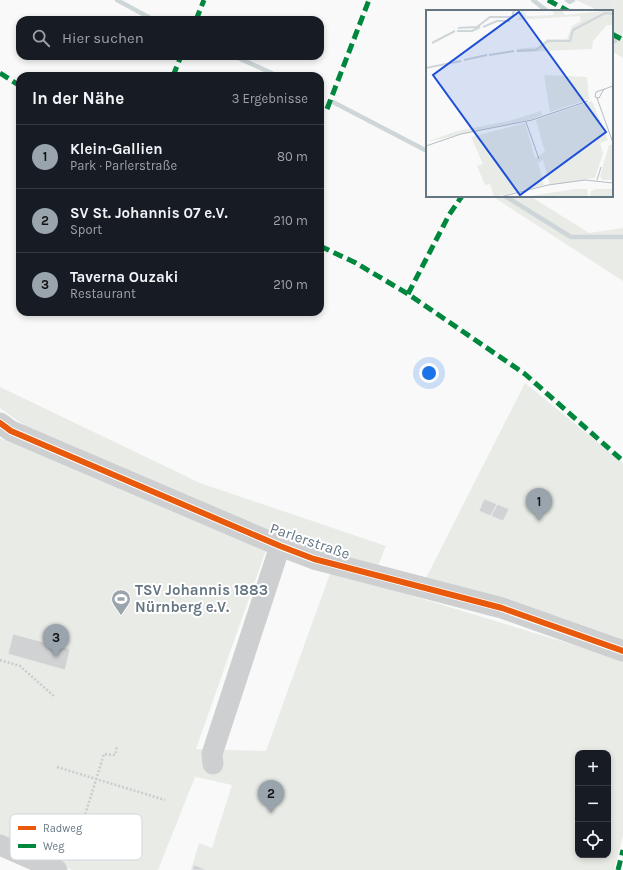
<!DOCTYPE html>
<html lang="de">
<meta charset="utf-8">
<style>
body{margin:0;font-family:Karla,sans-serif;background:#20242c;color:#f1f3f6}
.controls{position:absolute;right:12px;bottom:12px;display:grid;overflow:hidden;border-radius:8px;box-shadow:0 2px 6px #0003}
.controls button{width:36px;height:36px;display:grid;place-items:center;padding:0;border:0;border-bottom:1px solid #363941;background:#171b24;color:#f1f3f6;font:20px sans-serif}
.you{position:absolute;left:429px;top:373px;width:14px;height:14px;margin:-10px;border:3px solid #fff;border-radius:50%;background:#1a73e8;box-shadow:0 0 0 6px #1a73e833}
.badge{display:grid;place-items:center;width:26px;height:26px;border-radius:50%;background:#99a4ac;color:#111;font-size:13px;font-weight:700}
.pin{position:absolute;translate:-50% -33px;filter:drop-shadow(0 1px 2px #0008)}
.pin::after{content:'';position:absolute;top:21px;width:14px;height:12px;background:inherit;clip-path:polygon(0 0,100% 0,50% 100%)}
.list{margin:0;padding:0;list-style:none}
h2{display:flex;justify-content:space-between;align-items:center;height:52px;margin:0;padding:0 16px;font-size:17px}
h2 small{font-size:13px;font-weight:400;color:#9ea1a6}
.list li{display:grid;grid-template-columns:26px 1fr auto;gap:12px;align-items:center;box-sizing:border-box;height:64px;padding:0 16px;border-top:1px solid #363941}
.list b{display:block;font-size:15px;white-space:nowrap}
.list p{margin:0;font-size:13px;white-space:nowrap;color:#9ea1a6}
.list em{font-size:13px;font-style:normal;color:#9ea1a6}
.icon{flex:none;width:22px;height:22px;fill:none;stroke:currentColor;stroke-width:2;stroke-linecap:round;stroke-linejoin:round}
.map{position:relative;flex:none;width:623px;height:870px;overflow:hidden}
.search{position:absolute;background:#171b24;box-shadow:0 2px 6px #0003;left:16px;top:16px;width:308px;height:44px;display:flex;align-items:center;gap:10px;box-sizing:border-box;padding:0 14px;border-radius:12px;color:#9ea1a6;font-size:15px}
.panel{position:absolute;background:#171b24;box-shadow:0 2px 6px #0003;left:16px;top:72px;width:308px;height:244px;border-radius:12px}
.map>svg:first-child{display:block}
.built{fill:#e8e9e9}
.green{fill:#e8ebe6;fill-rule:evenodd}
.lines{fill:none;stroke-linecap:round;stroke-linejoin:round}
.stream{stroke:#ced6d9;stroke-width:4.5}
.building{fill:#d0d2d3;stroke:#e8e8e8}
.path{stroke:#cbcccd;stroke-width:2.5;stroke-dasharray:2 2;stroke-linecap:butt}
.minor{stroke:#cecfd0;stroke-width:21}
.quiet{stroke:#00873e;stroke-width:5;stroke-dasharray:10 5;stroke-linecap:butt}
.cycleway-casing{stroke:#fff;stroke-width:8}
.cycleway{stroke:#e8590c;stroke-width:6}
.labels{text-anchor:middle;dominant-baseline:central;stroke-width:4;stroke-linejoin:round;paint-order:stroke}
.street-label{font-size:15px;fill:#657683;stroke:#fff}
.poi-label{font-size:15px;font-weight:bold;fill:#657683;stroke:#fff;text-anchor:start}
.inset-river{fill:none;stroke:#ced6d9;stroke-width:2}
.inset-road{fill:none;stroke:#b5bdc3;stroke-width:1}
.view{fill:#1d4ed8;fill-opacity:0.15;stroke:#1d4ed8;stroke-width:2}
.inset-edge{fill:none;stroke:#657683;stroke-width:2}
.key{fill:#fff;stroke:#d1d6da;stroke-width:1}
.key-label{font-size:11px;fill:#657683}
</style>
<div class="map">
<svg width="623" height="870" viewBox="0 0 623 870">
<rect width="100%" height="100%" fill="#f9f9f9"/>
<!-- built -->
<path class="built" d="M576,0H614L612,18V11H599Z"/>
<!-- green -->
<path class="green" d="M614,0H623V58L612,51V18Z
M492,196H530L589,233L623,228V281Z
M525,383L623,463V642L425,580Z
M0,387L200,483L386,546L377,568L317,550L35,433L0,408Z
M0,438L267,547L196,749L266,751L331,571L623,660V835L614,870H191L199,843L212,848L232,785L192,776L195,777L158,870H72L13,843L0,838ZM578,753H608V855H578Z"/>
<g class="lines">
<!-- stream -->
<path class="stream" d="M117,0L154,20
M533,0L547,11
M567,0L570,2L573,0
M612,39L615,41
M234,56L278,76
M320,95L322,96
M333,102L427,151
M505,196L571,237H623"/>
</g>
<!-- building -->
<path class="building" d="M484,499L497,504L491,516L479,511Z
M497,504L509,509L503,521L491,516Z
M13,634L70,649L65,670L8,654Z
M194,865L205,869V870H192Z"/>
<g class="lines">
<!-- path -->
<path class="path" d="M0,660L20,666L55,697
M57,767L165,800
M39,820L140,852
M71,860L104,754L115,755L117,746"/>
<!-- minor -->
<path class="minor" d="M0,423L11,431L280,546L314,559L502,608L623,651
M213,764L212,754L280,546
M0,845L57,870"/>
<!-- quiet -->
<path class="quiet" d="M548,0L568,11
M196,20L204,0
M612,34L623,40
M0,73L20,86
M173,76L181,56
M327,109L369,0
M320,246L356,263L408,294L525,374L623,461
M408,294L449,215L462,196
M618,870L623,850"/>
<defs>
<path id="cycleway" d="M0,423L11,431L280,546L314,559L502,608L623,651"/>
</defs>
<!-- cycleway casing -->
<use href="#cycleway" class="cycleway-casing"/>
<!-- cycleway -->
<use href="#cycleway" class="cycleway"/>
</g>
<!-- icons -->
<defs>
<symbol id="stadium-pin" viewBox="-11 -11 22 30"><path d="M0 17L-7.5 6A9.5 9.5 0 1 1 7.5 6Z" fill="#99a4ac" stroke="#fff"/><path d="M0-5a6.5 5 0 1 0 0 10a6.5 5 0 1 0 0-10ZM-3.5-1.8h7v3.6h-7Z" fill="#fff"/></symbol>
</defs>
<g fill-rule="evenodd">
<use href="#stadium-pin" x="110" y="588" width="22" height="30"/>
</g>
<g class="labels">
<!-- street labels -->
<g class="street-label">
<text transform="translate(310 541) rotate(19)">Parlerstraße</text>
</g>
<!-- poi labels -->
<g class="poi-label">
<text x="135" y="590">TSV Johannis 1883<tspan x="135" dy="17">Nürnberg e.V.</tspan></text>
</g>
</g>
<!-- overview -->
<g transform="translate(426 10)">
<rect width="187" height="187" fill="#f9f9f9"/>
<path d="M90,0H97L101,6H106L128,5L126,0H136L139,5L187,0V15H181L167,31L166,39L91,42L90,39L112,37L121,29H141L146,16L155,11L154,6L89,10L94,7ZM118,65L161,67L163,89L124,102ZM166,91L182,130L174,133L177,143L169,168L124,175L117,150L112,153L118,175L68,187L64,174L59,175L51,156L57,154L45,127L99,113L109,148L119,142L110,110ZM115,101L116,105L106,109L0,132L31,121L83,111ZM183,135H187V170H176L174,166ZM149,179H161L162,187H99ZM170,179H187V187H164L165,181Z" fill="#e8ebe6"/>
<path class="inset-river" d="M57,17L71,11H84M32,18L51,17L64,7H86L88,0M31,21H46L54,17M6,33L29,21M91,41L110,40L122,31H144L147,20L179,3L187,4M63,45L88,41M38,50L61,45M0,58L35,51"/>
<path class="inset-road" d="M178,79L173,88L169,87L170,82L187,76M171,88L187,133M100,112L113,149M0,136L35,124L106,110L162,91M171,170L175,157M74,187L122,175L159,170L187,173"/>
<path class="view" d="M93,2L180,122L94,185L7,65Z"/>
<rect width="187" height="187" class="inset-edge"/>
</g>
<!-- legend -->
<rect x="10" y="814" width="132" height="46" rx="6" class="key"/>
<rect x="18" y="826" width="18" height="4" fill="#e8590c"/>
<rect x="18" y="844" width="18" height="4" fill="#00873e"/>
<g class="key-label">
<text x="43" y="832">Radweg</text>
<text x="43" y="850">Weg</text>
</g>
</svg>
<div class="controls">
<button>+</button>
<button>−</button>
<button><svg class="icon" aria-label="locate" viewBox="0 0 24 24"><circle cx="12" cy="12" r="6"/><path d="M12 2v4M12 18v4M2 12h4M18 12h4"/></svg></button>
</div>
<div class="you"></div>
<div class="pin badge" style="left:539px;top:521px">1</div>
<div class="pin badge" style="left:271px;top:813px">2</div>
<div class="pin badge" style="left:56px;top:657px">3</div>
<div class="search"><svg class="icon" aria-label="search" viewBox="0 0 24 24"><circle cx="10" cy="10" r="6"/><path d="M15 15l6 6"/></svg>Hier suchen</div>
<section class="panel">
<h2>In der Nähe<small>3 Ergebnisse</small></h2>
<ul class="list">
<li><span class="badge">1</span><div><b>Klein-Gallien</b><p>Park · Parlerstraße</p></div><em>80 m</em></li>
<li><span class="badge">2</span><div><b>SV St. Johannis 07 e.V.</b><p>Sport</p></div><em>210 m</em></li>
<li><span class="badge">3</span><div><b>Taverna Ouzaki</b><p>Restaurant</p></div><em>210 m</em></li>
</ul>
</section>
</div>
